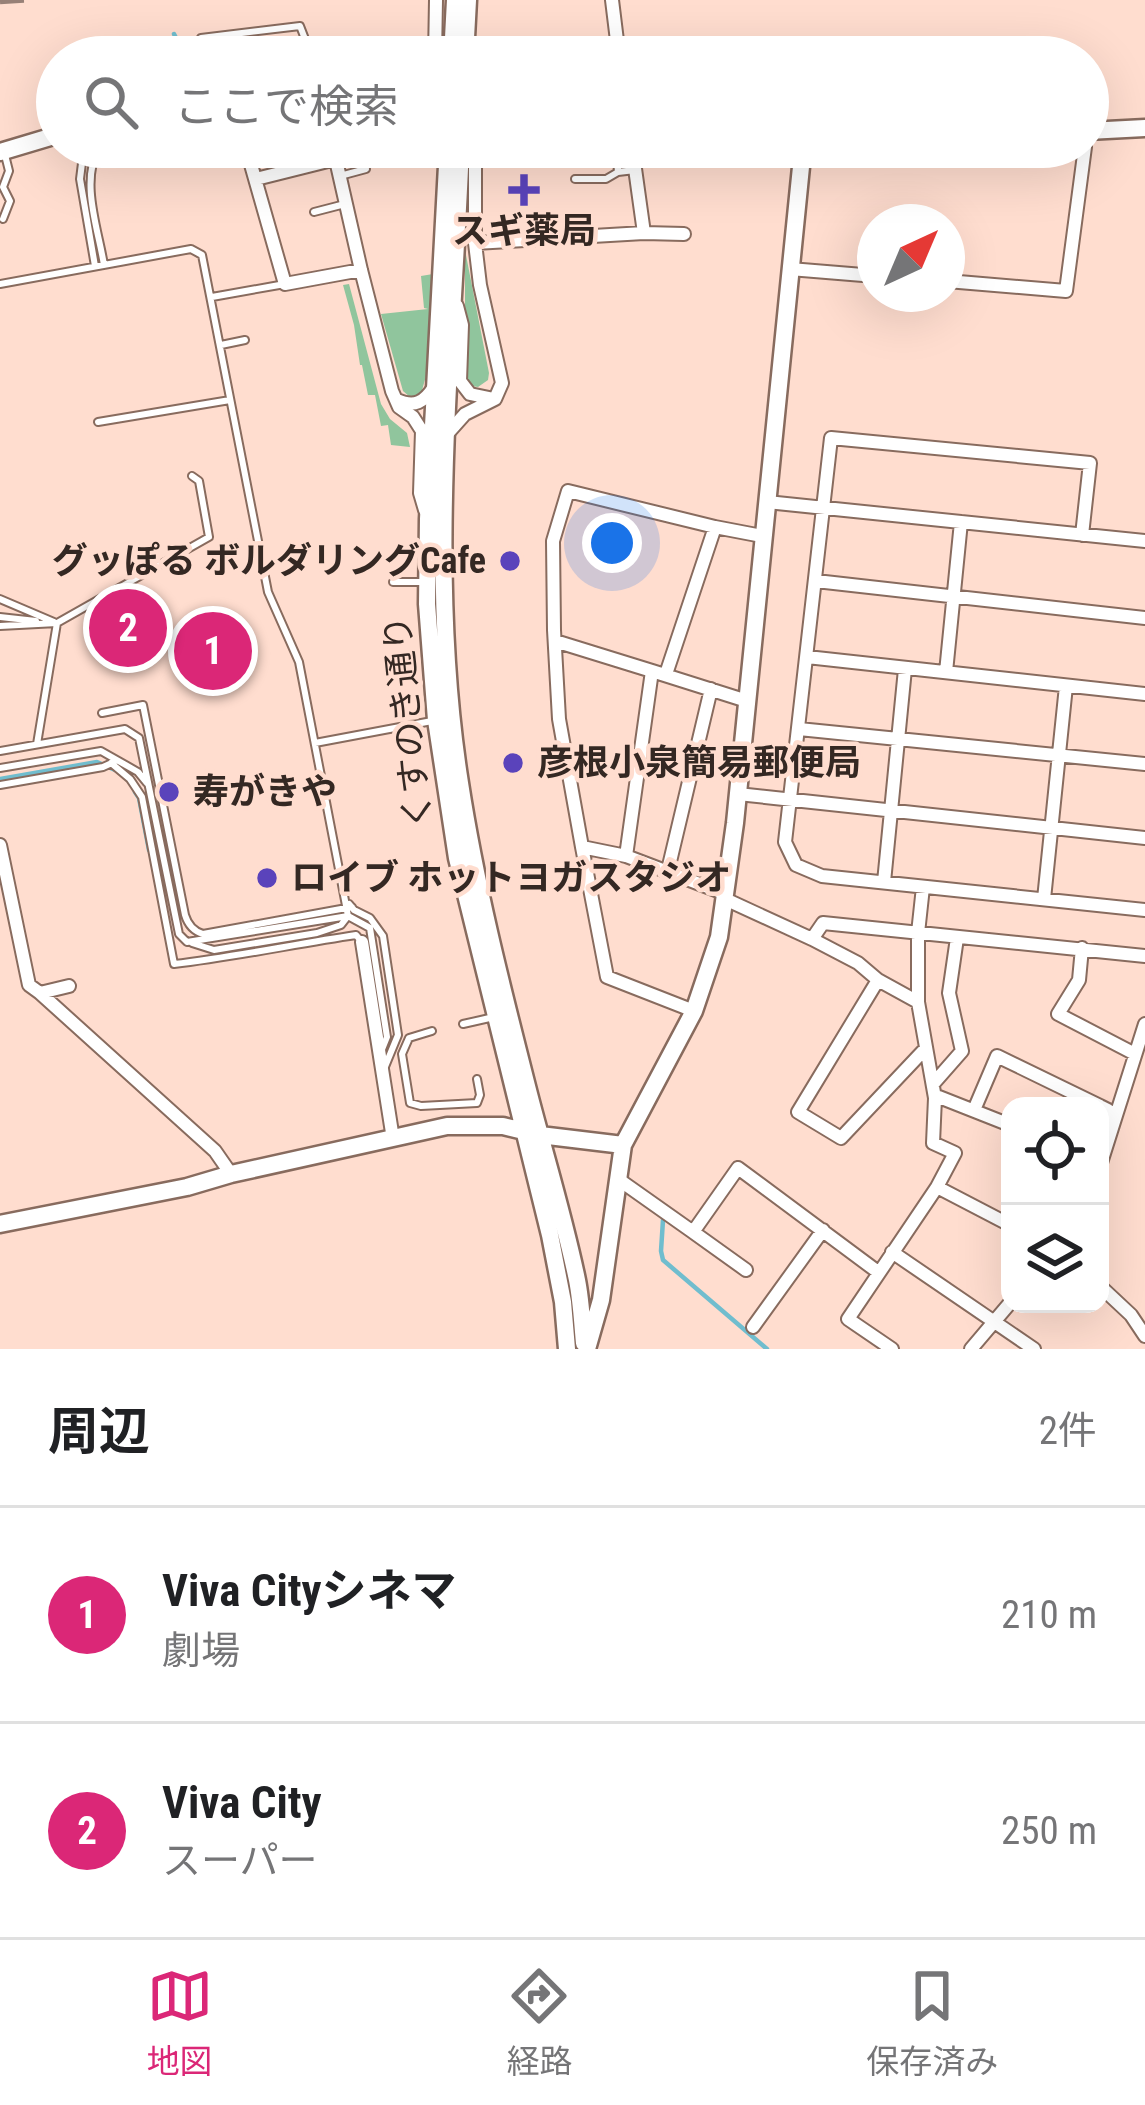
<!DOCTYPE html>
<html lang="ja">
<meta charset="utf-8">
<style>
body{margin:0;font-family:"Roboto Condensed","Noto Sans JP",sans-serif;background:#f2f2f2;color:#202124}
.controls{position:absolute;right:36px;bottom:36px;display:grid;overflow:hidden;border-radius:24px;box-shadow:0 12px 48px #0002}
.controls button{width:108px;height:108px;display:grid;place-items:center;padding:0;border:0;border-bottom:3px solid #e0e0e0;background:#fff;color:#202124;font:60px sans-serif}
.compass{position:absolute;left:857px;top:204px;width:108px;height:108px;border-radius:50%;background:#fff;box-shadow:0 12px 48px #0002;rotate:44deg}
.you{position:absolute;left:612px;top:543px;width:42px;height:42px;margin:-30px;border:9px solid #fff;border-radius:50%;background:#1a73e8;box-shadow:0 0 0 18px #1a73e833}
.badge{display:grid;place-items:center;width:78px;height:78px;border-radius:50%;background:#db2777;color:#fff;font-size:39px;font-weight:700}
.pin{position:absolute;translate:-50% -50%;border:6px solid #fff;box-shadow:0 3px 12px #0006}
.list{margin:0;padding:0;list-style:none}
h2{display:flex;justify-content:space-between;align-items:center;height:156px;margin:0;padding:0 48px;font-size:51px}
h2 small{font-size:39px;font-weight:400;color:#757577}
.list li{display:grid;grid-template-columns:78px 1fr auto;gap:36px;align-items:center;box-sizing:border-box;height:216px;padding:0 48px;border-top:3px solid #e0e0e0}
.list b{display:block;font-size:45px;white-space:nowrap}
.list p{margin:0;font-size:39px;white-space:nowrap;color:#757577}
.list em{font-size:39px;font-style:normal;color:#757577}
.icon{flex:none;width:66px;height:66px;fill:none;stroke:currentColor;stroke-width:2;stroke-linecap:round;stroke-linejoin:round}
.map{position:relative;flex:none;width:1145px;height:1349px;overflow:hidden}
.search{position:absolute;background:#fff;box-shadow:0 12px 48px #0002;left:36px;right:36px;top:36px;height:132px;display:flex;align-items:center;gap:30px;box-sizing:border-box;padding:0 42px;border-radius:66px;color:#757577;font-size:45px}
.sheet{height:588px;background:#fff}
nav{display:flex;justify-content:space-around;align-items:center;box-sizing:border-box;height:168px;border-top:3px solid #e0e0e0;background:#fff;font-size:33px;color:#757577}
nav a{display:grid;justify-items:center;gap:6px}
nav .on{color:#db2777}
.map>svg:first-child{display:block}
.green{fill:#90c59d}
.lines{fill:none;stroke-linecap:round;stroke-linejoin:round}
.stream{stroke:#70bdce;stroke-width:4.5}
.lane-casing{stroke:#886b5e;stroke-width:10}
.street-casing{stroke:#886b5e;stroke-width:16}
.secondary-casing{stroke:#886b5e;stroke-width:21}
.lane{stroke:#fff;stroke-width:6}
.street{stroke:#fff;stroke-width:12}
.secondary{stroke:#fff;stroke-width:16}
.rail{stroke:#978077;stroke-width:4.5;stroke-dasharray:24 12;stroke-linecap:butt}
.poi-dot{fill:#5a43bb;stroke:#ffddcf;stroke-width:4.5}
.labels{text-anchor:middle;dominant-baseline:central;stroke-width:9;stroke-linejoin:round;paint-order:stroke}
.poi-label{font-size:36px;font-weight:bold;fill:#342823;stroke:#ffddcf;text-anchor:start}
.street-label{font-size:36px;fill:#342823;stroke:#ffddcf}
</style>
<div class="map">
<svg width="1145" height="1349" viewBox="0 0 1145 1349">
<rect width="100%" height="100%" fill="#ffddcf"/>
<!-- green -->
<path class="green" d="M465,250L489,373L488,380L478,387L472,386L465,376Z
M433,274L429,365L421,394L410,397L403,391L381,314L428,309L424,308L421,276Z
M349,284L381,404L390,419L407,433L410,447L391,445L388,425L381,426L375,395H368L362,365H360L354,325L343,285Z"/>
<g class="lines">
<!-- stream -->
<path class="stream" d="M174,34L180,46V57
M0,779L97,762L115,770
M135,792L139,798L149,850
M663,1220L661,1251L663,1260L767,1349"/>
<defs>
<path id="lane" d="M200,57L201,38L300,26L312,57
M77,147L82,163L80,179L95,266
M99,147C80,182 98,228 104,265
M616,147L618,172
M340,176L366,169
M575,179H606L618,172L635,170
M314,212L345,204
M3,219L10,201L3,187L9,171L5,155
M0,284L191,249L202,255L268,592L299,662L348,916L370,928L387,1037L381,1052
M212,297L285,284
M221,345L245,340
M98,422L230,400
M393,582H425
M0,599L54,622
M0,617L36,621
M0,626L57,623L209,537L199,481L192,476
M102,713L143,705L185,915C188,925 193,931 203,934L352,907
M315,743L432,721
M37,744L57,623
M0,751L125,729L139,738L179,934L187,942L348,916
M111,763L130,779L142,797L174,964C235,957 295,944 356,935L362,942
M0,768L101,751L138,772L147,783
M0,785L103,767L114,762
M349,904L354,910L370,918L383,936L398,1035L384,1069
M192,943L214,950L317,933L341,925L348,916
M463,1024L494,1017
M432,1031L409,1038L402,1054L410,1103L421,1106L477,1103L480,1095L477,1079"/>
<path id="street" d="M612,0L619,57
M435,57L436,0
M246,147L285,284L361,270
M333,147L361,270L392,391L399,407L413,417L422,431L420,493L425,510
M256,179L336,159
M644,233L684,234
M475,243L644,233L632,147
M790,269L875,276
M947,281L1066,291L1085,147
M457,306L462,325L460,381L470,394L494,399
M397,400C415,408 424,402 434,387
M448,433L465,414L495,399L502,383L480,285L475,243V147
M767,502L1145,541
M1082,535L1090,463L831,438L785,842L796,865L822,876L1145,910
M816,581L1145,618
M555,641L652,671
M807,657L1145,694
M946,672L961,522
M666,674L715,527L762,536
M799,729L1145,764
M738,794L1145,838
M0,845L29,985L40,993L69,986
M582,847L559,719L554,630L553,541L568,491L715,527
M626,856L582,847L607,977L694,1011
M668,870L711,689
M884,882L905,669
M923,887L918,933V1002L935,1098L939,1097L1010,1125
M726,894L626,856L652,671L747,701
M725,899L812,939
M1044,899L1066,686
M362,942L393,1139
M1082,948L1079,980L1058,1014L1135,1054
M878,980L918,1002
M40,993L215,1151L231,1174
M926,1048L841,1138L798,1112L878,980L858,963L812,939L823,923L1145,956
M933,1084L962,1051L949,993L957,938
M935,1098L933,1143L955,1153L937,1187
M1100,1106L1108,1110L1100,1132
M974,1110L997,1056L1100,1106
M1100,1166L1145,1024
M618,1179L693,1232
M892,1252L1034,1349
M746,1270L693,1232L738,1168L878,1272
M1100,1286L1131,1315L1145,1336
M753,1327L823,1230
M892,1349L848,1319L937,1187L1010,1225
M971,1349L1010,1303"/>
<path id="secondary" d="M452,57L455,0
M465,57L468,0
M1088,131L1145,128
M448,147L428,519L427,604L436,720L457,858L550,1235L563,1302L567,1349
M461,147C452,358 427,574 460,783C476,888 503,992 529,1094C545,1156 564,1217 577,1280C581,1300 582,1322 584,1343
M0,152L57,135
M0,1224L187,1187L231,1174L447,1126H503L540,1135L623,1145
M587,1349L601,1300L623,1145L694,1011L719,937L735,823L803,147"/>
</defs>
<!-- lane casing -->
<use href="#lane" class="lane-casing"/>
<!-- street casing -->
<use href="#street" class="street-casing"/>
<!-- secondary casing -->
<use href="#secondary" class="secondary-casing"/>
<!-- lane -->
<use href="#lane" class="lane"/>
<!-- street -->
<use href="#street" class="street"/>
<!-- secondary -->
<use href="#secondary" class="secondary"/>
<!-- rail -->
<path class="rail" d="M0,2L30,0"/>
</g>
<!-- markers -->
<g class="poi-dot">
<path d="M518 172h12v12h12v12h-12v12h-12v-12h-12v-12h12z"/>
<circle cx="510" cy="561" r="12"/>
<circle cx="513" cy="763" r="12"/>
<circle cx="169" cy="792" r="12"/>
<circle cx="267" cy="878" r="12"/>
</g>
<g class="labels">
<!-- poi labels -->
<g class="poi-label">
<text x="524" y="231" text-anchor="middle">スギ薬局</text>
<text x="486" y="561" text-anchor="end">グッぽる ボルダリングCafe</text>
<text x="537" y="763">彦根小泉簡易郵便局</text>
<text x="193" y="792">寿がきや</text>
<text x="291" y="878">ロイブ ホットヨガスタジオ</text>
</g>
<!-- street labels -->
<g class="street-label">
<text transform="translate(408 722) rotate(-96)">くすのき通り</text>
</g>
</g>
</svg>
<div class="controls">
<button><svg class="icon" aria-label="locate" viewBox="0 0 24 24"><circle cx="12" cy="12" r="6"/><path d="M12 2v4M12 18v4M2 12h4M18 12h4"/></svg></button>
<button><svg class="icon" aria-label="layers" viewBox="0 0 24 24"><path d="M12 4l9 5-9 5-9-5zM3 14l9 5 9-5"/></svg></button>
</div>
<svg class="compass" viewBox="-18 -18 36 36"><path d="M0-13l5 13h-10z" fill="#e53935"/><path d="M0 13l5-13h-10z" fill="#757577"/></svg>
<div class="you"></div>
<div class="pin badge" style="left:213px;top:651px">1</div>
<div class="pin badge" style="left:128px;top:628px">2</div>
<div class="search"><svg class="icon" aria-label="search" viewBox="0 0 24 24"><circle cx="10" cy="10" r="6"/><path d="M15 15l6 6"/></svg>ここで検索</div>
</div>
<section class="sheet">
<h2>周辺<small>2件</small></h2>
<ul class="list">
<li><span class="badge">1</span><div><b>Viva Cityシネマ</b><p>劇場</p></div><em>210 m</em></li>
<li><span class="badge">2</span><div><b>Viva City</b><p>スーパー</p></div><em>250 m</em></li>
</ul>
</section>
<nav>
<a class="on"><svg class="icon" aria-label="map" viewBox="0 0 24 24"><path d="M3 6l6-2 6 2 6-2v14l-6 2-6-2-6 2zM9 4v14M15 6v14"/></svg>地図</a>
<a><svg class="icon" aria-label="directions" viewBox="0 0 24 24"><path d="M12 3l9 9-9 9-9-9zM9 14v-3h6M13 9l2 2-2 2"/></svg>経路</a>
<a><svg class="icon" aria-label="saved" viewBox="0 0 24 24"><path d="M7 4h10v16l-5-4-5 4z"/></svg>保存済み</a>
</nav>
